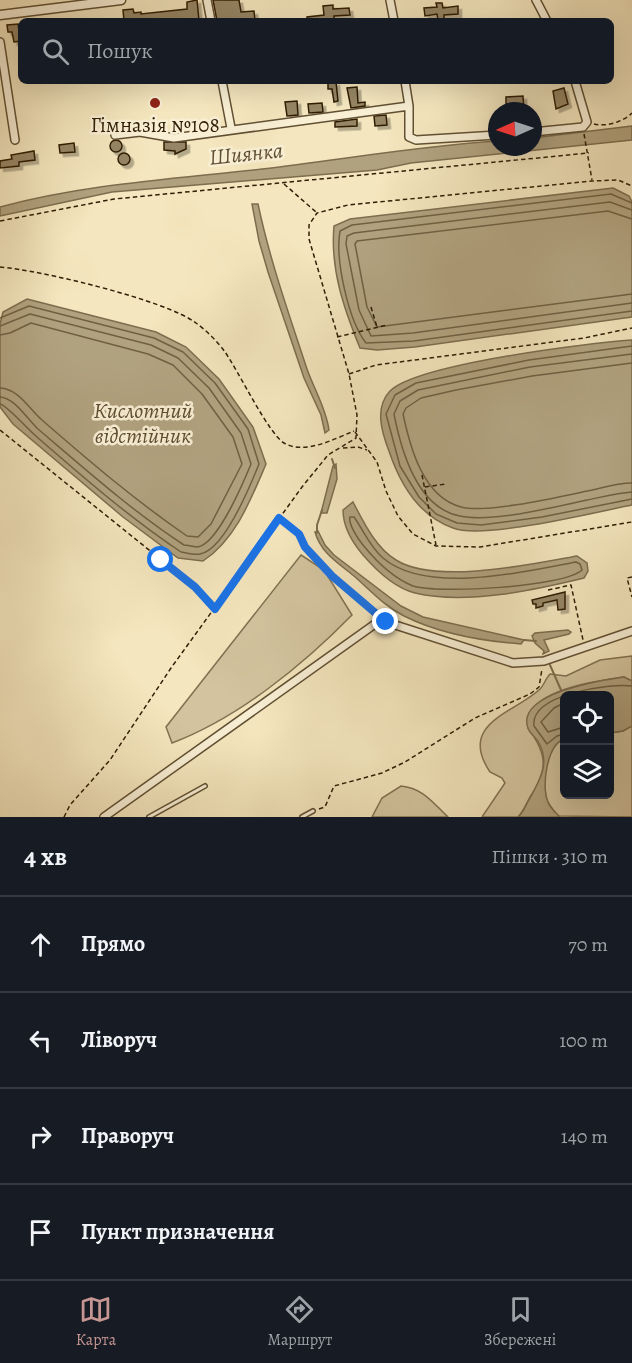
<!DOCTYPE html>
<html lang="uk">
<meta charset="utf-8">
<style>
body{margin:0;font-family:Alegreya,serif;background:#242831;color:#f1f3f6}
.controls{position:absolute;right:18px;bottom:18px;display:grid;overflow:hidden;border-radius:9px;box-shadow:0 6px 24px #0002}
.controls button{width:54px;height:54px;display:grid;place-items:center;padding:0;border:0;border-bottom:2px solid #363941;background:#171b24;color:#f1f3f6;font:30px sans-serif}
.compass{position:absolute;left:488px;top:102px;width:54px;height:54px;border-radius:50%;background:#171b24;box-shadow:0 6px 24px #0002;rotate:267deg}
.stop{position:absolute;width:18px;height:18px;margin:-14px;border:4px solid #1a73e8;border-radius:50%;background:#fff}
.stop.end{background:#1a73e8;border-color:#fff;box-shadow:0 2px 6px #0008}
.list{margin:0;padding:0;list-style:none}
h2{display:flex;justify-content:space-between;align-items:center;height:78px;margin:0;padding:0 24px;font-size:26px}
h2 small{font-size:20px;font-weight:400;color:#9ea1a6}
.list li{display:grid;grid-template-columns:39px 1fr auto;gap:18px;align-items:center;box-sizing:border-box;height:96px;padding:0 24px;border-top:2px solid #363941}
.list b{display:block;font-size:22px;white-space:nowrap}
.list em{font-size:20px;font-style:normal;color:#9ea1a6}
.icon{flex:none;width:33px;height:33px;fill:none;stroke:currentColor;stroke-width:2;stroke-linecap:round;stroke-linejoin:round}
.map{position:relative;flex:none;width:632px;height:817px;overflow:hidden}
.search{position:absolute;background:#171b24;box-shadow:0 6px 24px #0002;left:18px;right:18px;top:18px;height:66px;display:flex;align-items:center;gap:15px;box-sizing:border-box;padding:0 21px;border-radius:9px;color:#9ea1a6;font-size:22px}
.sheet{height:462px;background:#171b24}
nav{display:flex;justify-content:space-around;align-items:center;box-sizing:border-box;height:84px;border-top:2px solid #363941;background:#171b24;font-size:16px;color:#9ea1a6}
nav a{display:grid;justify-items:center;gap:3px}
nav .on{color:#c59692}
.map>svg:first-child{display:block}
.green{fill:#d3c49f;stroke:#827152;stroke-width:1.5}
.water{fill:#b1a27f;stroke:#7d6d4e;stroke-width:1.5}
.lines{fill:none;stroke-linecap:round;stroke-linejoin:round}
.shore{stroke:#706042;stroke-width:1.5}
.stream{stroke:#7d6d4e;stroke-width:2}
.building{fill:#968665;stroke:#301e05;stroke-width:1.5;filter:url(#shadow)}
.service-casing{stroke:#615033;stroke-width:6}
.minor-casing{stroke:#615033;stroke-width:10}
.tertiary-casing{stroke:#615033;stroke-width:11}
.path{stroke:#301e05;stroke-width:1.5;stroke-dasharray:4.5 3;stroke-linecap:butt}
.service{stroke:#f8efd5;stroke-width:3}
.minor{stroke:#f8efd5;stroke-width:7}
.tertiary{stroke:#f8efd5;stroke-width:8}
.route{stroke:#1a73e8;stroke-width:8}
.poi-dot{fill:#8f2418;stroke:#f8efd5;stroke-width:2}
.labels{text-anchor:middle;dominant-baseline:central;stroke-width:5;stroke-linejoin:round;paint-order:stroke}
.poi-label{font-size:21px;fill:#301e05;stroke:#f8efd5}
.water-label{font-size:22px;font-style:italic;fill:#5d4c30;stroke:#f8efd5}
</style>
<div class="map">
<svg width="632" height="817" viewBox="0 0 632 817">
<defs>
<filter id="shadow"><feDropShadow dx="3.5" dy="3.5" stdDeviation="0" flood-color="#0004"/></filter>
</defs>
<rect width="100%" height="100%" fill="#f4e6be"/>
<filter id="stains"><feTurbulence type="fractalNoise" baseFrequency=".00333" numOctaves="4"/><feColorMatrix values="0 0 0 0 .2 0 0 0 0 .09 0 0 0 0 .02 0 0 0 .5 -.17"/></filter>
<radialGradient id="worn" r=".72"><stop offset=".6" stop-color="#630" stop-opacity="0"/><stop offset="1" stop-color="#630" stop-opacity=".3"/></radialGradient>
<!-- green -->
<path class="green" d="M301,555L324,570L352,615C302,666 238,718 172,743L166,727Z
M632,656V681L624,677C598,681 548,687 532,710C529,714 529,723 528,728C548,755 548,770 530,797C526,804 524,811 518,817H482L505,783L502,778L490,772C457,723 515,713 540,689C544,685 546,678 550,674L566,676L600,660Z
M632,726V817L558,816C554,811 549,805 547,800C542,783 545,745 564,739V794H610V733L623,731Z
M401,786C423,788 433,803 448,817H372L382,798Z"/>
<!-- water -->
<path class="water" d="M632,126V140L411,163L377,170L112,192L0,216V207C86,184 174,179 262,169C340,160 418,146 497,141V147H533V138Z
M613,188L629,196L632,202V317L415,347L377,350L360,348C344,309 330,269 334,226L350,219Z
M252,204H258C270,261 289,314 307,369C314,389 326,408 329,430L325,433L321,415L304,378L268,272L259,241Z
M27,299L156,332L186,347L219,379L253,427L266,464C251,499 236,539 203,561L178,558L123,517L13,424L0,407V324L3,312Z
M632,340V505C596,512 483,540 453,528C419,516 400,484 389,451C382,433 374,408 390,391C417,364 588,343 632,340Z
M336,464L337,479L327,513H321L333,466Z
M353,502C364,523 376,548 396,560C435,585 533,564 577,556L587,563L588,571L584,578C535,590 466,605 415,593C395,588 376,570 363,555C352,542 343,527 343,510Z
M318,531L325,545L334,555L401,606L423,617L524,640L521,644C481,641 440,634 404,616C384,606 370,590 354,576C337,562 321,553 315,532Z
M568,630L571,632L569,634L544,640L549,651L543,654L544,651L535,643L532,636L535,633Z
M624,677L632,681V726L623,731L610,733V696H564V739C547,745 541,787 548,802C550,808 556,813 560,817H518C524,812 526,804 530,798C540,780 550,763 539,743C536,737 529,733 528,728C515,693 603,680 624,677Z"/>
<g class="lines">
<!-- shore -->
<path class="shore" d="M632,203L611,194L352,225L340,231C335,259 348,320 366,343L414,341L632,311
M632,210L610,202L354,233L347,236L346,244L359,310L371,336L413,333L632,303
M632,219L608,211L357,241L355,244L367,307L377,327L632,294
M0,318L29,306L154,338L183,352L215,383L248,429L259,464C251,484 224,550 200,554C195,555 187,553 181,552C130,518 83,477 37,437C29,431 7,405 0,404
M0,326L30,314L151,345L178,358L209,388L241,433L251,464C244,481 218,543 198,547C194,547 188,545 184,545C132,511 85,469 38,429C27,419 15,398 0,397
M0,335L10,333L31,323L148,354L173,365L202,394L233,437L242,464L211,524L198,537L187,536C136,501 89,461 42,420C29,409 19,389 0,388
M632,346L529,360L416,383L395,395L386,414L400,466L419,497L436,514L457,523L481,525L542,517L632,499
M632,354L530,367L418,390L400,401L394,414C401,450 417,508 460,516C493,523 553,507 587,500C602,497 617,493 632,492
M632,363L532,376L456,390L421,398L406,408L403,414C410,447 423,497 461,507C486,514 563,496 592,490C605,487 619,483 632,483
M350,517H354C364,531 370,547 383,558C426,595 525,572 576,562L580,564L582,570C564,587 438,594 413,586C393,578 376,561 363,545C358,539 348,524 350,517Z
M564,703L554,708L541,722L548,732L564,727
M564,734L557,736L547,744L534,726C530,694 610,683 632,686"/>
<!-- stream -->
<path class="stream" d="M332,459L335,468
M317,533V525L322,510
M524,640L536,641
M550,665L561,690"/>
</g>
<!-- building -->
<path class="building" d="M197,0L199,21H124L123,10L133,9L134,13L141,12V14L187,9V2Z
M213,0H239L241,12L254,11L255,21H217Z
M436,3H442L443,8L458,6V14L444,15V19L438,20L437,14L425,16L424,8L437,7Z
M333,5V9L349,8L350,15L334,16V21H307V17L324,15L323,6Z
M18,24L21,41L14,42L12,32H8L7,25Z
M336,82L338,101L334,102L332,89H328V83Z
M357,87L358,103L365,102V106L351,108L347,88Z
M564,88L568,104L556,109L553,91Z
M523,96L524,111H511V107H506V97Z
M297,101L298,115L287,116L285,102Z
M322,103L323,112L309,113L308,104Z
M386,115L387,125L375,126L374,116Z
M357,119V126L335,127V122Z
M110 146a6 6 0 1 1 12 0a6 6 0 1 1-12 0Z
M164,142H186V149L175,154V151L164,150Z
M74,143L75,152L60,153L59,145Z
M34,151L35,160L19,162V166L0,168V161L12,159L11,155Z
M118 159a6 6 0 1 1 12 0a6 6 0 1 1-12 0Z
M565,592V609L558,610L557,600L543,603V606L536,608V604H533L532,600Z"/>
<g class="lines">
<defs>
<path id="service" d="M149,817L205,786
M302,817L313,811"/>
<path id="minor" d="M207,0L211,21
M390,0L394,21
M536,0L547,21
M0,42L15,140
M222,81L231,128
M405,81L409,106
M533,132L583,127L587,122L575,81
M115,135L140,132L174,138L409,106V137L416,140L497,135
M104,817L375,624L386,622L513,663L544,661L632,631"/>
<path id="tertiary" d="M0,15L121,0"/>
</defs>
<!-- service casing -->
<use href="#service" class="service-casing"/>
<!-- minor casing -->
<use href="#minor" class="minor-casing"/>
<!-- tertiary casing -->
<use href="#tertiary" class="tertiary-casing"/>
<!-- path -->
<path class="path" d="M594,124C606,127 623,122 632,113
M584,134L592,180
M284,184L316,212
M0,221L114,199L589,153
M0,267C39,270 166,300 196,323C206,330 218,342 225,352C239,372 268,433 284,443C305,455 334,439 354,431
M371,307L377,327
M337,337L387,325
M349,374L376,365L584,338L632,328
M0,430L195,587L213,607
M355,432L377,462L386,491L398,516L413,534L436,546L480,547L632,522
M343,448L358,447L367,450
M422,475L436,545
M425,487L446,484
M279,518L299,534L315,559L376,616
M632,577L627,578L632,597
M548,590L571,585L583,640
M319,809L325,807L334,786L382,773L405,762L475,718L530,694L539,687L542,669
M64,817L70,805L110,760L171,668L302,487L328,455L356,438L357,415L349,374L309,239V225L317,213L348,205L592,181L618,180L632,186"/>
<!-- service -->
<use href="#service" class="service"/>
<!-- minor -->
<use href="#minor" class="minor"/>
<!-- tertiary -->
<use href="#tertiary" class="tertiary"/>
</g>
<g class="lines">
<!-- route -->
<path class="route" d="M161,560L195,587L215,609L279,518L299,534L305,547L332,576L386,622"/>
</g>
<!-- markers -->
<circle class="poi-dot" cx="155" cy="103" r="6"/>
<g class="labels">
<!-- poi labels -->
<g class="poi-label">
<text x="155" y="125">Гімназія №108</text>
</g>
<!-- water labels -->
<g class="water-label">
<text transform="translate(246 154) rotate(-6)">Шиянка</text>
<text x="143" y="411">Кислотний<tspan x="143" dy="25">відстійник</tspan></text>
</g>
</g>
<rect width="100%" height="100%" filter="url(#stains)"/>
<rect width="100%" height="100%" fill="url(#worn)"/>
</svg>
<div class="controls">
<button><svg class="icon" aria-label="locate" viewBox="0 0 24 24"><circle cx="12" cy="12" r="6"/><path d="M12 2v4M12 18v4M2 12h4M18 12h4"/></svg></button>
<button><svg class="icon" aria-label="layers" viewBox="0 0 24 24"><path d="M12 4l9 5-9 5-9-5zM3 14l9 5 9-5"/></svg></button>
</div>
<svg class="compass" viewBox="-18 -18 36 36"><path d="M0-13l5 13h-10z" fill="#e53935"/><path d="M0 13l5-13h-10z" fill="#9ea1a6"/></svg>
<div class="stop" style="left:161px;top:560px"></div>
<div class="stop end" style="left:386px;top:622px"></div>
<div class="search"><svg class="icon" aria-label="search" viewBox="0 0 24 24"><circle cx="10" cy="10" r="6"/><path d="M15 15l6 6"/></svg>Пошук</div>
</div>
<section class="sheet">
<h2>4 хв<small>Пішки · 310 m</small></h2>
<ul class="list">
<li><svg class="icon" aria-label="ahead" viewBox="0 0 24 24"><path d="M12 20V5M6 11l6-6 6 6"/></svg><div><b>Прямо</b></div><em>70 m</em></li>
<li><svg class="icon" aria-label="left" viewBox="0 0 24 24"><path d="M17 20v-9H6M10 6l-5 5 5 5"/></svg><div><b>Ліворуч</b></div><em>100 m</em></li>
<li><svg class="icon" aria-label="right" viewBox="0 0 24 24"><path d="M7 20v-9h11M14 6l5 5-5 5"/></svg><div><b>Праворуч</b></div><em>140 m</em></li>
<li><svg class="icon" aria-label="arrive" viewBox="0 0 24 24"><path d="M6 21V4h12l-3 4 3 4H6"/></svg><div><b>Пункт призначення</b></div></li>
</ul>
</section>
<nav>
<a class="on"><svg class="icon" aria-label="map" viewBox="0 0 24 24"><path d="M3 6l6-2 6 2 6-2v14l-6 2-6-2-6 2zM9 4v14M15 6v14"/></svg>Карта</a>
<a><svg class="icon" aria-label="directions" viewBox="0 0 24 24"><path d="M12 3l9 9-9 9-9-9zM9 14v-3h6M13 9l2 2-2 2"/></svg>Маршрут</a>
<a><svg class="icon" aria-label="saved" viewBox="0 0 24 24"><path d="M7 4h10v16l-5-4-5 4z"/></svg>Збережені</a>
</nav>
